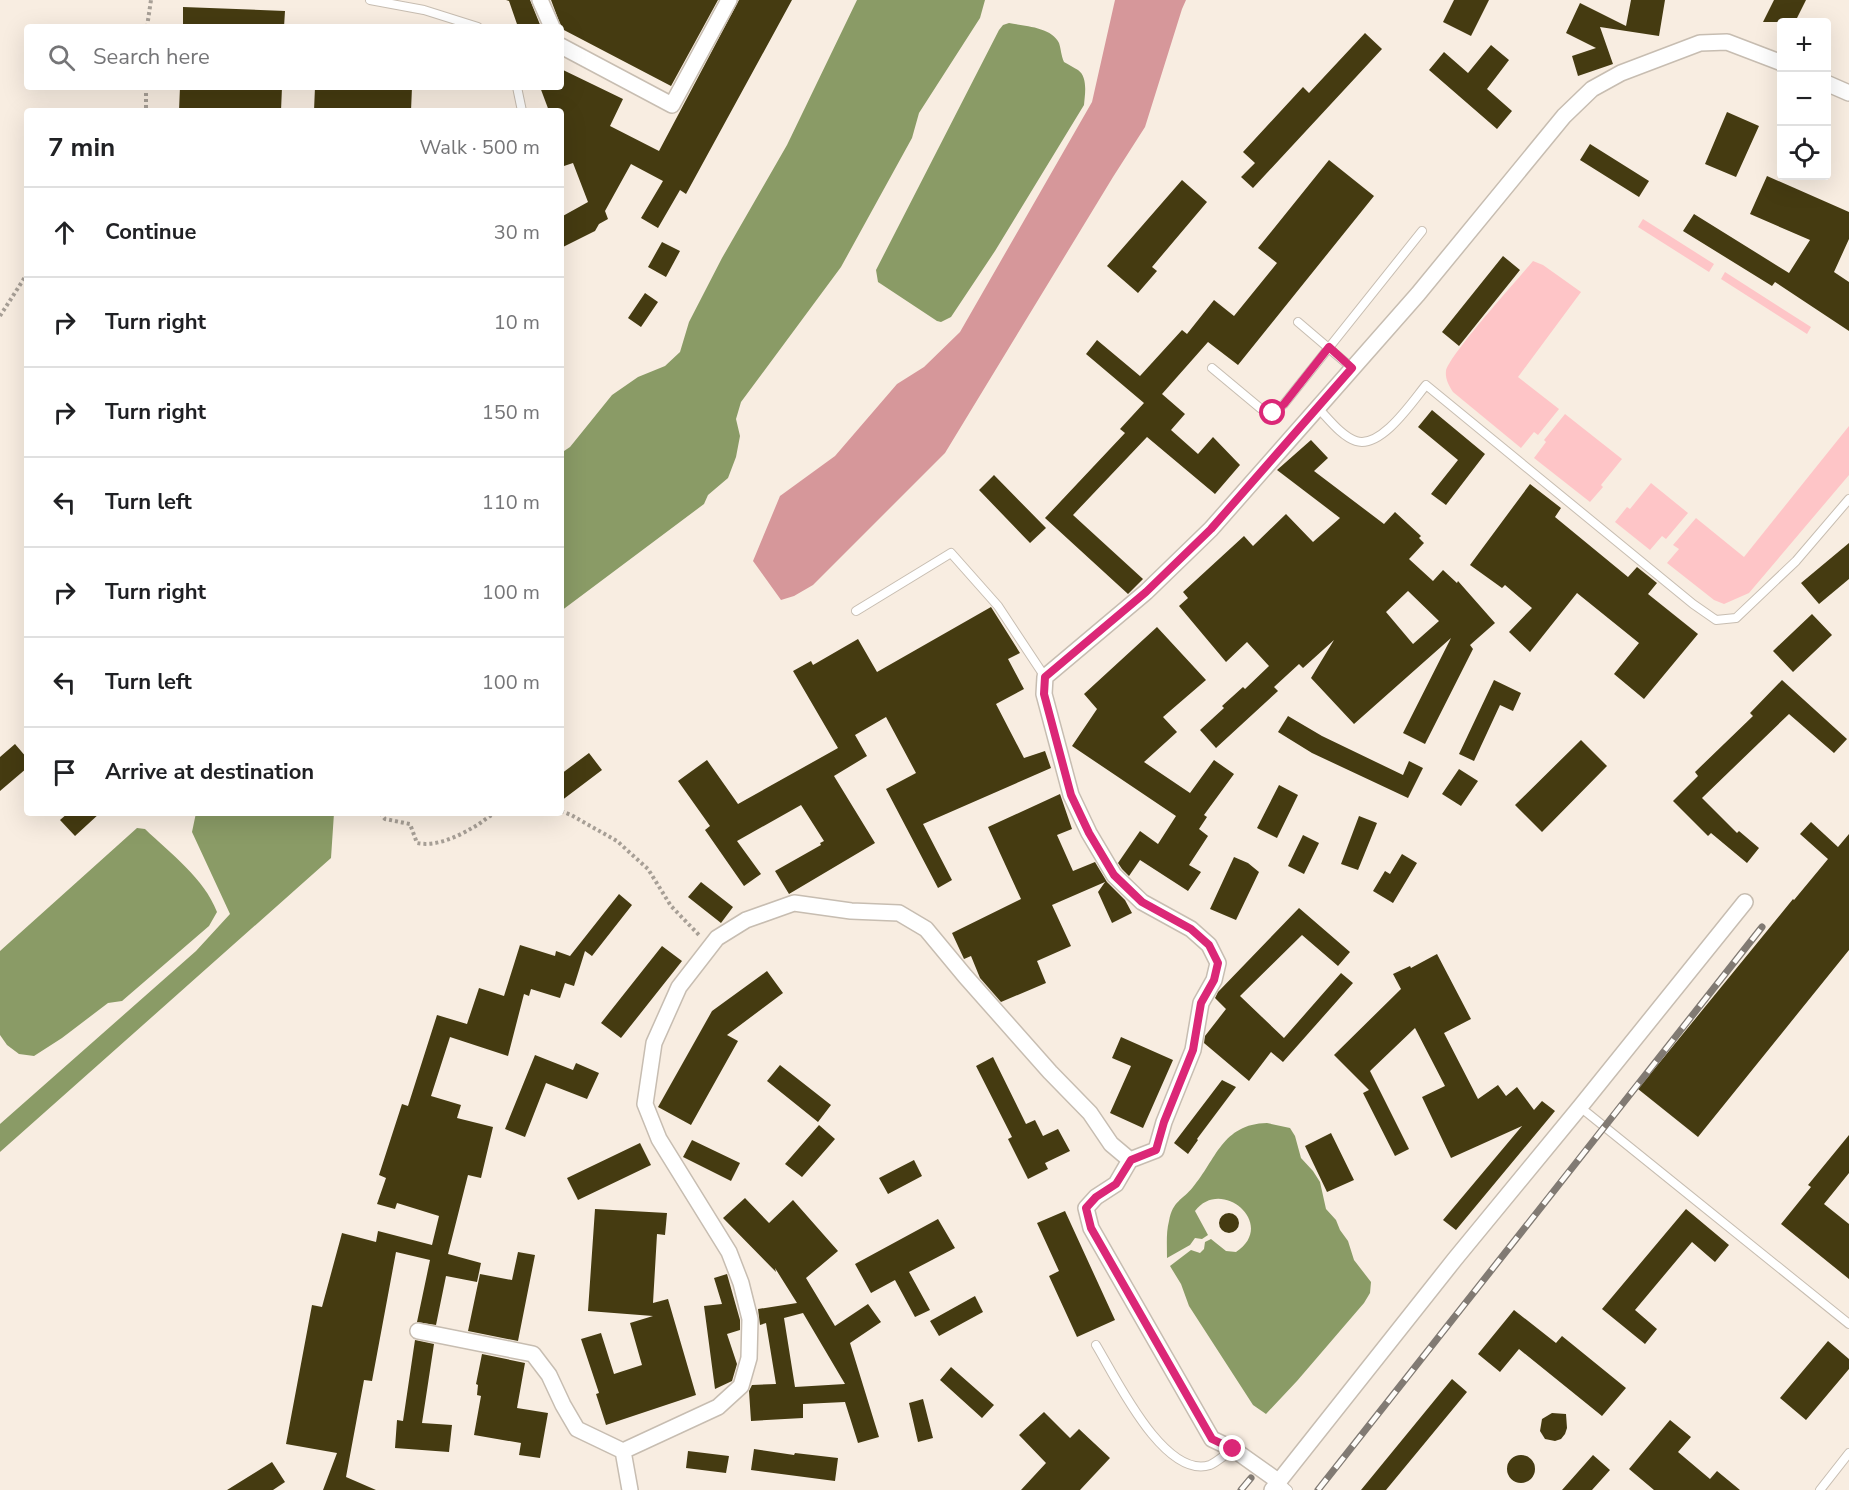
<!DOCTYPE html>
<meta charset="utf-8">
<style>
body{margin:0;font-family:"Nunito Sans",sans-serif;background:#f2f2f2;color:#202124}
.controls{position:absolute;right:18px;top:18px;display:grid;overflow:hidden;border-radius:6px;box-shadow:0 6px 24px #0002}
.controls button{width:54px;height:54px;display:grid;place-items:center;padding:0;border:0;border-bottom:2px solid #e0e0e0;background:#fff;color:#202124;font:30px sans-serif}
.stop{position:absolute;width:18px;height:18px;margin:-14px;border:4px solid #db2777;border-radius:50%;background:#fff}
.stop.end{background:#db2777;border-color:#fff;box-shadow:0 2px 6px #0008}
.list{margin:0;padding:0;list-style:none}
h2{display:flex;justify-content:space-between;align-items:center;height:78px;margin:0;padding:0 24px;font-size:26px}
h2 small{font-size:20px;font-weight:400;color:#757577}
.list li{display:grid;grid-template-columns:39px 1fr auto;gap:18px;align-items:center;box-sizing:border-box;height:90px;padding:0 24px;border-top:2px solid #e0e0e0}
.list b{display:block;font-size:22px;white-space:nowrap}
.list em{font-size:20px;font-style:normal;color:#757577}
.icon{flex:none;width:33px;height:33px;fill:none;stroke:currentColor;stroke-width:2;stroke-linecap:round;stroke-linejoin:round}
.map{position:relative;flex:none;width:1849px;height:1490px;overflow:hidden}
.search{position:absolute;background:#fff;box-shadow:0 6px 24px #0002;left:24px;top:24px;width:540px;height:66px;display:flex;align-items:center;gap:15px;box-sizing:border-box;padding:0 21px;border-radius:6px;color:#757577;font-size:22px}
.panel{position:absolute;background:#fff;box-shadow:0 6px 24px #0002;left:24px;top:108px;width:540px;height:708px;border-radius:6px}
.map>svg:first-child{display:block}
.green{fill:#fec5c7}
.forest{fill:#d6979a}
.water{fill:#8a9b66}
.building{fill:#453b11;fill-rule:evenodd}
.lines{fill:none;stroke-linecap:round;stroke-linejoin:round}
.service-casing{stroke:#c7bdb1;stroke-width:10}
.minor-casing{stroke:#c7bdb1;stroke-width:18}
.path{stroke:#a79f96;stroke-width:4;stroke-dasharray:3 3;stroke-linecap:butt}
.service{stroke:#fff;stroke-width:8}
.minor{stroke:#fff;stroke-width:15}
.rail-casing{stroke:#817a73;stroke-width:7}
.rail{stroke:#fefcf9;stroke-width:4.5;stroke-dasharray:14;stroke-linecap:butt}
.route{stroke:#db2777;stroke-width:8}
</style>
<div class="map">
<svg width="1849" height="1490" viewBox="0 0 1849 1490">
<rect width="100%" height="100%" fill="#f8ede1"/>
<!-- green -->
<path class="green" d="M1643,219L1714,264L1709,272L1638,227Z
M1533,261L1543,265L1581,292L1518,377L1559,409L1538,435L1534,432L1521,448L1453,392C1449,386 1445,379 1446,371C1449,355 1519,278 1533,261Z
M1725,272L1811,327L1807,334L1721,279Z
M1565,414L1622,459L1601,485L1603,487L1590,502L1534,458L1546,442L1544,440Z
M1849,426V475L1749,593L1724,604L1714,600L1667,563L1679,549L1673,545L1696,518L1744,557Z
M1651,483L1688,513L1666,539L1662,536L1650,550L1615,522L1627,507L1630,509Z"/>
<!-- forest -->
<path class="forest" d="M1115,0H1186L1182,9L1145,127L1113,177L945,453L813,585L794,596L781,600L753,561L780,496L835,456L897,384L924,367L960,332L1092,102Z"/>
<!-- water -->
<path class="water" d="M857,0H985L980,18L919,113L912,138L841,267L741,402L736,419L740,436L736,457L728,478L708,495L704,504L561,611V453L570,447L612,395L638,377L665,366L680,352L689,322L722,258L787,145Z
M1009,23C1024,26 1052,27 1059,43C1061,49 1061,55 1064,62C1069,65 1073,67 1078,70C1088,77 1085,94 1084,105L995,251L951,317L941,322L937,321L878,282L876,270L999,30L1003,25Z
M196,813H334L331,858L0,1152V1124L196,951L230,914L192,832Z
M137,828L145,829C171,854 204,878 217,912L209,926L122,1001L108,1003L62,1038L34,1056L19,1054L7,1045L0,1035V951Z
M1267,1123L1290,1128L1295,1136L1301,1158L1313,1171L1320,1182L1326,1209L1336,1220L1340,1230L1348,1241L1354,1260L1371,1282L1370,1293L1364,1303L1297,1381L1266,1414L1253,1405L1189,1306L1181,1284L1170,1266L1191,1250L1200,1253L1204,1249L1205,1242L1211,1239L1226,1251L1236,1252C1278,1224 1221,1176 1195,1211L1208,1235L1202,1239L1195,1238L1190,1245L1167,1258C1167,1246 1166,1232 1169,1221C1173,1200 1182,1201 1193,1187C1216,1160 1222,1124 1267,1123Z"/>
<!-- building -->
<path class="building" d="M506,0H530L541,27H518L509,1Z
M551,0H718L671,86L562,29Z
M739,0H792L686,194L680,190L658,228L641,218L663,181L631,164L605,211L608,219L599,224L595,231L561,248V217L588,202L573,163L561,167V111H549L540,87H561V69L623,99L610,126L659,151Z
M1454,0H1489L1471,36L1443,22Z
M1631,0H1665L1659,36L1600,27L1613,64L1578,76L1572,56L1596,48L1566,33L1580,3L1626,26Z
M1774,0H1806L1795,22H1763Z
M183,7L285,11L284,27H183Z
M1365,33L1382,49L1253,188L1241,177L1255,163L1243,152L1303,87L1309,93Z
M1491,45L1509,60L1487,89L1512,111L1497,129L1429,70L1444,52L1468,73Z
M180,87H282L281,111H179Z
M315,87H412L411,111H314Z
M1727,112L1759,126L1736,177L1705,164Z
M1590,144L1649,181L1639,197L1580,160Z
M1329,160L1374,196L1238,365L1208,342L1162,394L1185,414L1171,430L1198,454L1213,437L1240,465L1215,494L1147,437L1073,515L1143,579L1128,594L1045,518L1125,433L1120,429L1144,403L1086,354L1097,340L1140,376L1182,330L1187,334L1214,300L1234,316L1277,263L1258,248Z
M1767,176L1849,212V239L1834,272L1849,282V331L1775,282L1772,286L1683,231L1694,214L1789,273L1810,240L1750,214Z
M1182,180L1207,202L1152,267L1157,271L1138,293L1107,266Z
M662,242L680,251L666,277L648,267Z
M1503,256L1520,270L1459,346L1442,332Z
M645,293L658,302L641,327L628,318Z
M1432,410L1485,454L1446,505L1431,494L1458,460L1418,427Z
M1311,440L1328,458L1314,471L1384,524L1395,512L1421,536L1419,538L1424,543L1409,559L1433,581L1443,570L1457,583L1458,581L1495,623L1470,645L1473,649L1425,744L1403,733L1451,638L1354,724L1311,678L1334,640L1303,668L1299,664L1274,687L1278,691L1216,748L1200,730L1224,708L1222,706L1243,687L1245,689L1269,666L1247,642L1226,662L1179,606L1188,598L1183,592L1244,536L1253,546L1286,514L1313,542L1340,518L1277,470ZM1408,591L1439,621L1413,644L1386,612Z
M994,475L1046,528L1030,543L979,490Z
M1530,484L1561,508L1555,517L1628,577L1637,567L1657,583L1648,594L1698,634L1644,699L1614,674L1639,643L1577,593L1530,652L1509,632L1532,608L1505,585L1502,588L1470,565Z
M1849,543V579L1819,604L1801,583Z
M991,607L1020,653L1008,659L1024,689L996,704L1024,758L1045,751L1051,768L923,824L952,880L938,888L886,789L916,773L886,717L855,735L867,756L834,776L875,843L789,894L775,871L821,845L820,843L824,841L801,805L737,841L761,874L744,886L705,830L710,826L678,781L707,760L738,804L838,748L793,671L811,661L813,665L858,639L877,672Z
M1812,614L1832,635L1793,672L1773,651Z
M1157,627L1206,680L1163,717L1177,732L1144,762L1190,793L1214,760L1234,774L1204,815L1207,817L1199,829L1208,836L1189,865L1201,872L1188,891L1140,860L1129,876L1122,869L1118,863L1140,831L1158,844L1176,816L1072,746L1097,709L1084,694Z
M1494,680L1521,693L1513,711L1500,705L1474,761L1459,754Z
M1782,680L1847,739L1834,753L1789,714L1702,798L1737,833L1739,831L1759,848L1747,863L1711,833L1708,836L1673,801L1698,776L1695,772L1753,716L1750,713Z
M1288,716L1322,736L1403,775L1409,761L1423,768L1408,798L1312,753L1278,732Z
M1581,740L1607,766L1542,832L1515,805Z
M15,744L27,758V768L0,791V757Z
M589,753L602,770L561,801V774Z
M1459,769L1478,781L1461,806L1442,794Z
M1279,785L1298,795L1277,838L1257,828Z
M1060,794L1072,829L1057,835L1073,871L1095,862L1107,882L1125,900L1132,913L1112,923L1098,892L1105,882L1052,905L1071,946L1037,961L1046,983L1001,1002L980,978L971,956L964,959L952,933L1021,899L988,827Z
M68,813H100L75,836L60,820Z
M1359,816L1377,823L1358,870L1341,864Z
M1811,822L1838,847L1849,834V950L1698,1137L1638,1089L1793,899L1794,900L1828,859L1800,834Z
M1303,835L1319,843L1304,874L1288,866Z
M1402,854L1417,863L1393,903L1373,891L1385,871L1390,874Z
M1234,857L1248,863L1259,872L1236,920L1210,909Z
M701,882L733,907L721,923L688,897Z
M619,894L632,905L592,956L585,951L574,986L565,983L560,998L531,989L529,996L524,994L508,1056L450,1037L431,1096L461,1105L457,1118L493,1127L481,1178L468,1175L448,1254L481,1263L477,1282L446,1276L436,1325L417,1322L430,1260L396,1252L372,1381L364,1380L346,1477L376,1490H323L337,1453L286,1444L312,1305L322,1307L342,1233L376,1242L378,1231L432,1245L439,1216L397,1203L395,1209L377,1204L386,1178L379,1175L402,1104L408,1106L437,1015L467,1024L479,988L504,996L520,945L555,956L556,951L570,956Z
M1299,908L1350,952L1338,966L1302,935L1240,996L1284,1038L1341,973L1353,983L1283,1062L1271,1052L1249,1081L1204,1043L1205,1036L1226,1009L1215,998L1218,992Z
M662,946L682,961L621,1038L601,1023Z
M1437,954L1471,1019L1444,1033L1478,1099L1498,1085L1506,1096L1517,1087L1534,1110L1542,1101L1555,1111L1456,1230L1443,1220L1522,1126L1451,1158L1422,1097L1445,1086L1415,1028L1370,1071L1409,1149L1395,1156L1363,1093L1369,1090L1334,1055L1401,989L1393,974L1410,966L1411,968Z
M767,971L783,993L727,1035L738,1041L691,1125L658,1107L712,1011Z
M1121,1037L1173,1060L1143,1128L1110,1113L1131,1066L1112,1058Z
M535,1055L573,1070L576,1063L599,1073L587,1099L546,1083L525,1137L505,1129Z
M993,1057L1026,1124L1035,1120L1043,1136L1058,1129L1070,1151L1045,1163L1048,1169L1028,1179L1008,1139L1012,1137L976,1066Z
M780,1065L831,1105L818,1122L767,1081Z
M1222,1080L1236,1087L1197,1139L1198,1140L1188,1154L1174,1143Z
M819,1125L835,1139L802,1177L785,1164Z
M1331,1133L1354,1180L1327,1192L1305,1146Z
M1849,1135V1173L1824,1204L1849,1224V1279L1781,1224L1811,1187L1808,1185Z
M692,1140L740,1163L731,1181L683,1157Z
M640,1143L651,1165L578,1200L567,1178Z
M914,1160L922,1176L888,1194L879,1178Z
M745,1198L769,1223L793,1200L838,1251L806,1278L835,1326L868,1304L881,1322L850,1343L879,1437L858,1443L845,1402L803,1404V1418L751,1421L749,1391L752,1385L776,1384L766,1323L760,1325L758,1309L797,1303L775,1268L776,1272L723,1218ZM803,1313L845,1384L795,1387L784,1318Z
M595,1209L667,1213L665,1235L657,1234L653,1303L668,1299L696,1395L606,1425L596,1394L599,1393L581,1339L601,1333L614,1374L642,1365L630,1323L653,1316L588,1311Z
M1686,1209L1729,1245L1715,1262L1692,1242L1635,1310L1657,1329L1645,1344L1602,1309Z
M1065,1211L1115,1320L1077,1337L1049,1276L1059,1271L1037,1223Z
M1219 1223a10 10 0 1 1 20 0a10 10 0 1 1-20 0Z
M938,1219L955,1248L909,1272L930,1310L915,1317L895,1280L871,1293L855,1264Z
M518,1252L535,1255L518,1341L468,1331L480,1274L512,1280Z
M727,1274L740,1320V1330L727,1334L737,1364L732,1381L715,1389L704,1306L722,1304L714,1278Z
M975,1296L983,1312L939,1336L930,1321Z
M1514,1310L1556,1343L1562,1336L1626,1388L1602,1416L1519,1349L1500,1372L1478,1354Z
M415,1340L434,1344L422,1423L452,1425L449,1452L395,1448L397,1420L403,1421Z
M1828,1341L1849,1359V1369L1806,1420L1780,1398Z
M482,1354L525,1363L517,1408L548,1413L540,1458L519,1455L521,1443L474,1435L481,1396L477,1395L478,1385L476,1384Z
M951,1367L994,1405L982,1418L940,1380Z
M1452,1379L1467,1392L1386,1490H1361Z
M923,1399L933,1438L918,1442L909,1403Z
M1044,1412L1070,1438L1079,1429L1110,1458L1080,1490H1021L1046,1463L1019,1435Z
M1552,1413L1566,1414L1567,1428L1565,1434L1561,1439L1555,1441L1545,1439L1540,1431L1542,1419Z
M1670,1420L1691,1437L1678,1452L1710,1479L1717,1471L1740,1490H1654L1629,1469Z
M754,1449L794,1455L795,1453L838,1458L835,1481L751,1470Z
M688,1451L729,1456L726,1473L686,1468Z
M1593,1455L1610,1470L1592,1490H1562Z
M1507 1469a14 14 0 1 1 28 0a14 14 0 1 1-28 0Z
M272,1462L285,1482L273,1490H227Z"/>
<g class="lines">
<defs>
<path id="service" d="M370,0L424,10L478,27
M517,87L522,111
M1298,322L1352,368
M1212,368L1260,408L1273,413L1284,404L1422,231
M1317,407C1328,418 1341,436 1356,441C1381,449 1412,402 1426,385L1693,604L1716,620L1736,618L1796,561L1849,499
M856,611L951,553L998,606L1045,677
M1580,1107L1849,1324
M1096,1345C1115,1376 1164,1480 1210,1465C1217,1462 1226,1454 1233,1449
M1278,1481L1288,1490
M1820,1490L1849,1453"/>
<path id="minor" d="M540,0L552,27
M561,46L672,105L729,0
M1826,83L1849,93
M1130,1160L1156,1150L1164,1122L1193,1050L1201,1003L1214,980L1218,963L1209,945L1191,929L1142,902L1114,875L1089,833L1071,795L1044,694L1045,677L1146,592L1211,529L1418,294L1564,116L1592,89L1621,73L1700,43L1727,42L1782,63
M418,1331L533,1354L549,1375L563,1405L577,1429L623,1451
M630,1490L623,1451L718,1407L741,1386L749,1358L750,1319L741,1283L729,1252L659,1139L645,1104L654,1043L679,987L717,938L746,920L794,903L851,911L899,913L926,929L965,976L1050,1072L1090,1113L1111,1144L1130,1160L1116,1184L1096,1197L1086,1208L1091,1228L1212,1439L1233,1449L1278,1481
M1272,1490L1455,1259L1580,1107L1745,902"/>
</defs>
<!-- service casing -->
<use href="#service" class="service-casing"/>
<!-- minor casing -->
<use href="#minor" class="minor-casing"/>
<!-- path -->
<path class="path" d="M147,27L151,0
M146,87V111
M0,316L27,274
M561,811L571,815L617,841L648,869L671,906L699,935
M380,813L385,819L410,824L417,843C435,847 457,837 472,828C481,824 487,816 497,813"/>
<!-- service -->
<use href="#service" class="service"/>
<!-- minor -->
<use href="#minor" class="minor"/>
<defs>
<path id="rail" d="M1241,1490L1251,1478
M1318,1490L1762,927"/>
</defs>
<!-- rail casing -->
<use href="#rail" class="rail-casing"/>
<!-- rail -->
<use href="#rail" class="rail"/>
</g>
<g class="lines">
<!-- route -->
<path class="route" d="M1233,1449L1212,1439L1091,1228L1086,1208L1096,1197L1116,1184L1131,1160L1156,1150L1164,1122L1193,1050L1201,1003L1214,980L1218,963L1209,945L1191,929L1142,902L1114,875L1089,833L1071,795L1044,694L1045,677L1146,592L1211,529L1352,368L1329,347L1284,404L1273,413"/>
</g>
</svg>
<div class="controls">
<button>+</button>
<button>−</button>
<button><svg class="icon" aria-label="locate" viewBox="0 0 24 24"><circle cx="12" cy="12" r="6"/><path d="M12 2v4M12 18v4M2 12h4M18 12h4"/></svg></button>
</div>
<div class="stop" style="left:1273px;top:413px"></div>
<div class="stop end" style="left:1233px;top:1449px"></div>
<div class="search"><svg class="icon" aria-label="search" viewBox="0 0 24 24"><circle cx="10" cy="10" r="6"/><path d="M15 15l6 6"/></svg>Search here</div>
<section class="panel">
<h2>7 min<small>Walk · 500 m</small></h2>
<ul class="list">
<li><svg class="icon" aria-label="ahead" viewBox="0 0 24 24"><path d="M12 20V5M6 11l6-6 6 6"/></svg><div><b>Continue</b></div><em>30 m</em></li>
<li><svg class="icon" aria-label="right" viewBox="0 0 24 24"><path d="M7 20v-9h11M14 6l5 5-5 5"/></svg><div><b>Turn right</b></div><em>10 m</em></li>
<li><svg class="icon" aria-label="right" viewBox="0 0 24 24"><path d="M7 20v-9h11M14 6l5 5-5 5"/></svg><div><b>Turn right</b></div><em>150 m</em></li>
<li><svg class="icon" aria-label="left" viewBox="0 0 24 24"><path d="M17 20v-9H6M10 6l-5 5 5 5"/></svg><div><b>Turn left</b></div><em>110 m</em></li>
<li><svg class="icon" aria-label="right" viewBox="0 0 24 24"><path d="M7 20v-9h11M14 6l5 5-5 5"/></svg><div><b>Turn right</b></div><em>100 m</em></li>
<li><svg class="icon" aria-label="left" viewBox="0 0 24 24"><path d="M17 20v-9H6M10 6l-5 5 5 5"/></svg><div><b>Turn left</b></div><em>100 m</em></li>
<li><svg class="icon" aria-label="arrive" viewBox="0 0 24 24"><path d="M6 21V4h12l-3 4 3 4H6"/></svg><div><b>Arrive at destination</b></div></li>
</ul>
</section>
</div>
